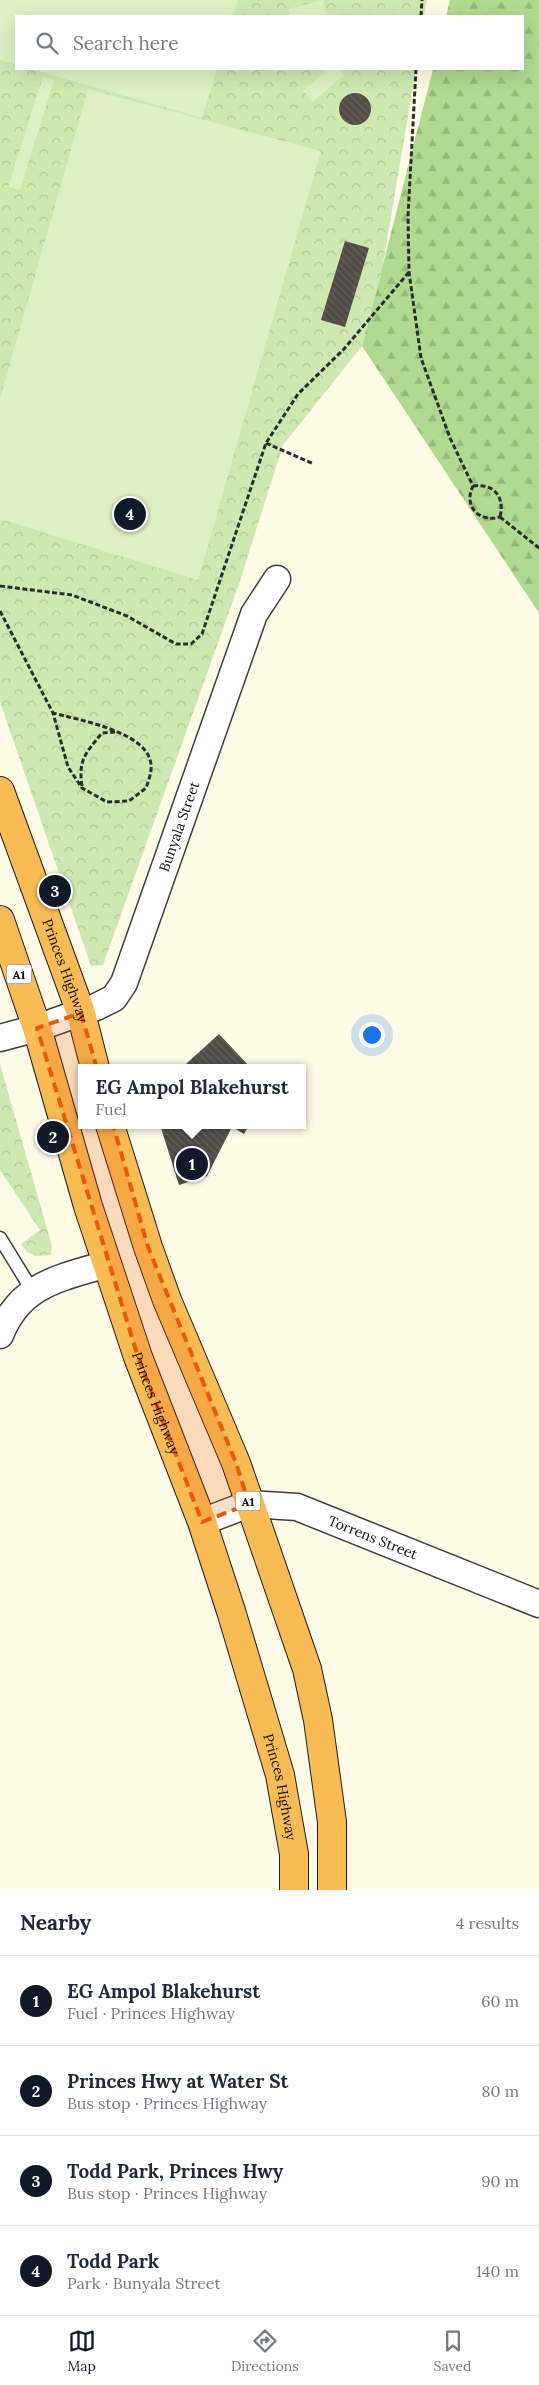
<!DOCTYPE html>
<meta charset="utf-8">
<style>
body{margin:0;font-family:Lora,serif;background:#f6f6f7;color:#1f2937}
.you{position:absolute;left:371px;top:1034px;width:18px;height:18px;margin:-12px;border:4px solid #fff;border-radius:50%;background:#1a73e8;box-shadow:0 0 0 8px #1a73e833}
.badge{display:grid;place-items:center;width:32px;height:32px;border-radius:50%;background:#111827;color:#fff;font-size:16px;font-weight:700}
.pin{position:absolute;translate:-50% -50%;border:2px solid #fff;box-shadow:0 1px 5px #0006}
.popup{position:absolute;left:78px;top:1064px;width:228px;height:65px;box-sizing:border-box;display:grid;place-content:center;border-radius:0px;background:#fff;filter:drop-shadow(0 1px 4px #0005);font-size:16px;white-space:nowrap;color:#747a83}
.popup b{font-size:19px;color:#1f2937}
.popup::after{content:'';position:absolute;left:50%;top:100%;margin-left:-10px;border:10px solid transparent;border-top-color:#fff}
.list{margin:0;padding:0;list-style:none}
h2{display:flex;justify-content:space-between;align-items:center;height:65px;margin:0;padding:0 20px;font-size:21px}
h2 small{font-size:16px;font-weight:400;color:#747a83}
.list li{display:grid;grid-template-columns:32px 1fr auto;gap:15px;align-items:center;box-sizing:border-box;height:90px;padding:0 20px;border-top:1px solid #e0e1e3}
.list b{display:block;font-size:19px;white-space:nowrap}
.list p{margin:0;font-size:16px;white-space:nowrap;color:#747a83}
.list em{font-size:16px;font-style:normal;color:#747a83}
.icon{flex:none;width:28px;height:28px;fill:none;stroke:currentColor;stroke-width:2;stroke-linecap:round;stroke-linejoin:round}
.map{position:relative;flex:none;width:539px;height:1890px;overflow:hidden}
.search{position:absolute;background:#fff;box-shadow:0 5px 20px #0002;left:15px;right:15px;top:15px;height:55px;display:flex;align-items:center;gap:12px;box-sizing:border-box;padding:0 18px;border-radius:0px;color:#747a83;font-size:19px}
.sheet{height:425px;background:#fff}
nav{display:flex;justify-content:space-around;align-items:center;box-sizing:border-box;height:70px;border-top:1px solid #e0e1e3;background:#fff;font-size:14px;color:#747a83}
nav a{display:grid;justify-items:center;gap:2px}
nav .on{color:#111827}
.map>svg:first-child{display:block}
.forest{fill:url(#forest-firs)}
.park{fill:url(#park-crowns)}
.pitch{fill:#dff0c3}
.building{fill:url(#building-back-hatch)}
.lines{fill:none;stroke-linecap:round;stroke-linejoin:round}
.service-casing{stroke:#3d3d3d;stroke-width:15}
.minor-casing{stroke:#3d3d3d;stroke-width:29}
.trunk-casing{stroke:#1b1b1b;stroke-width:30}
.path{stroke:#2c2c2c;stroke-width:3;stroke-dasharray:5 2.5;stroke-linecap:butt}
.service{stroke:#fff;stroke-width:12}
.minor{stroke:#fff;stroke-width:26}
.trunk{stroke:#f9bc54;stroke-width:28}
.marked{fill:#e8590c;fill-opacity:0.2;stroke:#e8590c;stroke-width:4;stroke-dasharray:10 6;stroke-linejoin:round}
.labels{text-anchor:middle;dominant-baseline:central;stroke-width:5;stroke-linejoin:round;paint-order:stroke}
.shield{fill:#fff;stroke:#545454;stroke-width:1}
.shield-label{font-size:12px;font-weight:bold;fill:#0a0a0a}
.street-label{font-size:14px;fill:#0a0a0a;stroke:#fff}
</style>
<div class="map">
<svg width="539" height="1890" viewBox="0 0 539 1890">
<defs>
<pattern id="forest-firs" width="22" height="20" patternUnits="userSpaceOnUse" patternTransform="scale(1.25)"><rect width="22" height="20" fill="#afda90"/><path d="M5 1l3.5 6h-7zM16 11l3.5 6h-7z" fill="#95ba7b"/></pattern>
<pattern id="park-crowns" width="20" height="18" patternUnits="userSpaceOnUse" patternTransform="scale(1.25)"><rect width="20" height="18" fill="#cde9b1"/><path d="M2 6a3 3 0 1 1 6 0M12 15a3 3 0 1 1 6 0" fill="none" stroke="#afc697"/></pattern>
<pattern id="building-back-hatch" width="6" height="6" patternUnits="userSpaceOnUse" patternTransform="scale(1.25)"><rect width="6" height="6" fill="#534c46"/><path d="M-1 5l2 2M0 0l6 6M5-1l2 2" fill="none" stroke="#67615c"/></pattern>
</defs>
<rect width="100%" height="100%" fill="#fffbe7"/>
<!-- forest -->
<path class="forest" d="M450,0H539V613L362,346L433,69H523V16H446Z"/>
<!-- park -->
<path class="park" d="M0,0H427L424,16H16V69H416L381,275L362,346L283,445L239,584L103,965L91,966L0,702Z
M0,1064L52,1246L51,1255L35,1256L27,1252L21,1244L40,1230L0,1170Z"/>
<!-- pitch -->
<path class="pitch" d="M0,0H238L233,16H16V64L0,60Z
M323,0L327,16H290L288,9Z
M31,69H217L202,118Z
M329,69H339L344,75L313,102L303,91Z
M43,77L54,80L20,190L8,187Z
M88,89L321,151L198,580L0,519V399Z"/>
<!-- building -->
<path class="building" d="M339 109a16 16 0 1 1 32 0a16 16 0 1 1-32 0Z
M345,241L369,248L345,327L321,320Z
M219,1034L251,1068H183L187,1063Z
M160,1125H249L244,1134L232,1127L207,1176L179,1185Z"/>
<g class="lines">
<defs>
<path id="service" d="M0,1238L32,1290"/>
<g id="minor">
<path id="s1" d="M0,1038L37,1028L96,1007L114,998L124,983L254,614L277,579"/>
<path d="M0,1335C20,1284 60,1278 107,1264"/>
<path id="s2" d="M202,1522L249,1504L297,1507L539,1604"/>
</g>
<g id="trunk">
<path id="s3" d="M0,791L81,1013L95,1068"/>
<path id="s4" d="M0,920L37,1028L88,1206L138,1357L202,1522L231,1611L280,1775L294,1854V1890"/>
<path d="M110,1125L148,1247L167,1300L236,1463L307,1669L318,1720L332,1822V1890"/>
</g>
</defs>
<!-- service casing -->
<use href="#service" class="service-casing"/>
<!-- minor casing -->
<use href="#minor" class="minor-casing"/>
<!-- trunk casing -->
<use href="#trunk" class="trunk-casing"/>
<!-- path -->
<path class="path" d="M421,16L422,0
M416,69L408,216L409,272L421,358L450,438L473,486C463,506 479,523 500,517
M266,443L314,464
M473,486C494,483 505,497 500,517
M500,517L539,548
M0,586L72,595L127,616L176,644H191L202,634L266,443L298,394L344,349L409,272
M0,611L53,713L68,767L82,788L107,802L129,801L146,788C148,782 152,772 151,765C149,732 79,720 53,713
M82,786C78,759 86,753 102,733L116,732"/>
<!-- service -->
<use href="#service" class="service"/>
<!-- minor -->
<use href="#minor" class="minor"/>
<!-- trunk -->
<use href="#trunk" class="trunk"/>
</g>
<!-- marked area -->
<path class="marked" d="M81,1013L148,1247L236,1463L249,1504L202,1522L138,1357L37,1028Z"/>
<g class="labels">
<!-- shield labels -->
<g class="shield">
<rect x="6.5" y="964.5" width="25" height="19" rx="4"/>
<rect x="235.5" y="1491.5" width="25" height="19" rx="4"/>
</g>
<g class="shield-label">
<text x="19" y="974">A1</text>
<text x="248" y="1501">A1</text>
</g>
<!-- street labels -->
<g class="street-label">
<text stroke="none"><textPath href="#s1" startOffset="305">Bunyala Street</textPath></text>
<text stroke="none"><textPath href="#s3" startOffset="191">Princes Highway</textPath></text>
<text stroke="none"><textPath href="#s4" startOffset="508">Princes Highway</textPath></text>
<text stroke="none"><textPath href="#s2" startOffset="180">Torrens Street</textPath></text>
<text stroke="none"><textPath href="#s4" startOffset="912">Princes Highway</textPath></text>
</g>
</g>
</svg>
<div class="you"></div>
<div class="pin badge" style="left:192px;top:1164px">1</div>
<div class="popup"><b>EG Ampol Blakehurst</b>Fuel</div>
<div class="pin badge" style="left:53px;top:1137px">2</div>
<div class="pin badge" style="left:55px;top:891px">3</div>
<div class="pin badge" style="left:130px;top:514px">4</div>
<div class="search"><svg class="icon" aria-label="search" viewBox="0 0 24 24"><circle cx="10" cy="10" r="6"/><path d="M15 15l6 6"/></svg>Search here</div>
</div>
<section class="sheet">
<h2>Nearby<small>4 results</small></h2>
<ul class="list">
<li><span class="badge">1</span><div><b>EG Ampol Blakehurst</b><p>Fuel · Princes Highway</p></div><em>60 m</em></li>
<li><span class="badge">2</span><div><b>Princes Hwy at Water St</b><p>Bus stop · Princes Highway</p></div><em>80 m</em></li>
<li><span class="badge">3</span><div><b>Todd Park, Princes Hwy</b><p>Bus stop · Princes Highway</p></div><em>90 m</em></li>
<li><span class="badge">4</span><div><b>Todd Park</b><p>Park · Bunyala Street</p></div><em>140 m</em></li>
</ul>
</section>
<nav>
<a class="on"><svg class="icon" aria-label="map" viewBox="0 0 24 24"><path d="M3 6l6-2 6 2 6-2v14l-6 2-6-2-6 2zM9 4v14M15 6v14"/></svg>Map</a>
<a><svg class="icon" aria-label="directions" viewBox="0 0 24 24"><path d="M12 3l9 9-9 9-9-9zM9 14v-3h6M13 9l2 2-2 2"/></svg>Directions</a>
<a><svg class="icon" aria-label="saved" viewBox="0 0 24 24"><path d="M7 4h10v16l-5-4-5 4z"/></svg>Saved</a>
</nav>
